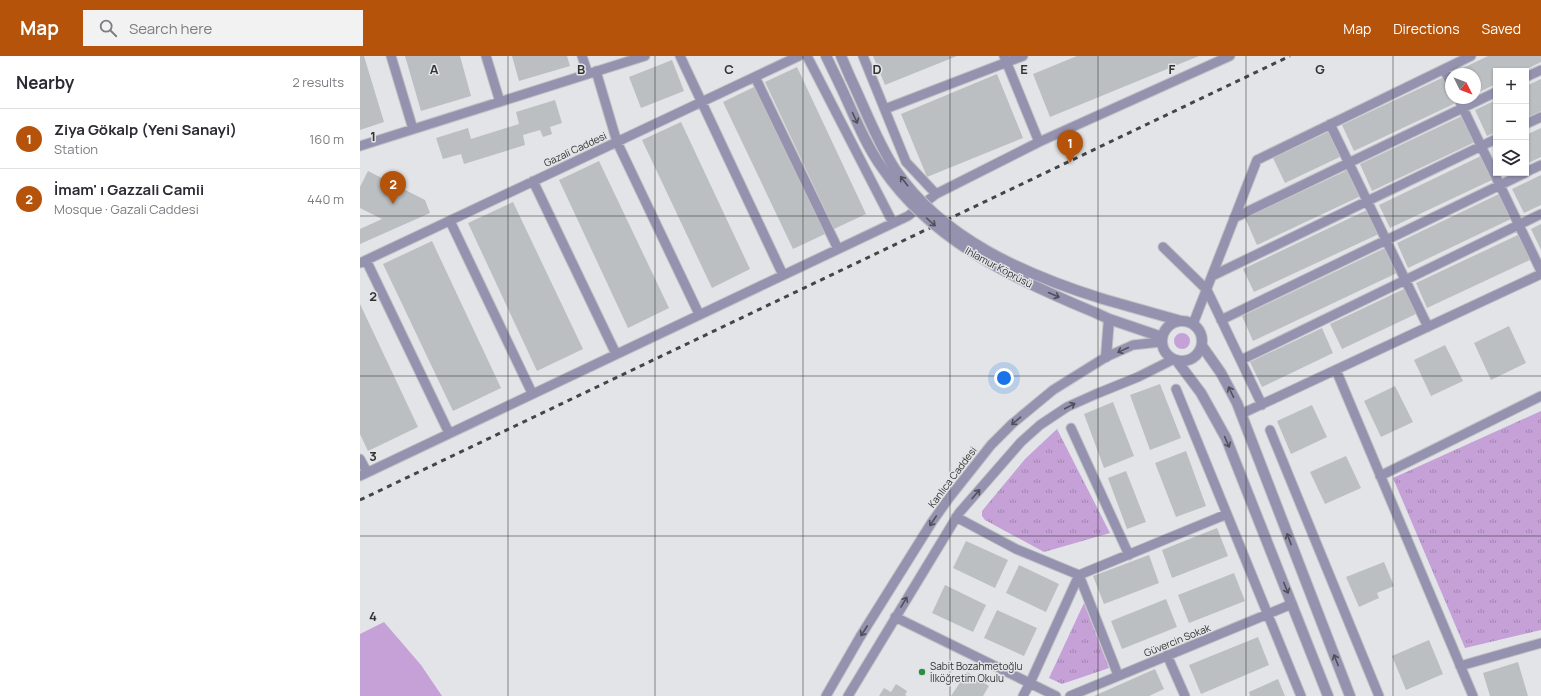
<!DOCTYPE html>
<meta charset="utf-8">
<style>
body{margin:0;font-family:Manrope,sans-serif;background:#f2f2f3;color:#2b2b33}
.controls{position:absolute;right:12px;top:12px;display:grid;overflow:hidden;border-radius:0px;box-shadow:0 1px 3px #0004}
.controls button{width:36px;height:36px;display:grid;place-items:center;padding:0;border:0;border-bottom:1px solid #e1e1e2;background:#fff;color:#2b2b33;font:20px sans-serif}
.compass{position:absolute;left:1085px;top:12px;width:36px;height:36px;border-radius:50%;background:#fff;box-shadow:0 1px 3px #0004;rotate:132deg}
.you{position:absolute;left:644px;top:322px;width:14px;height:14px;margin:-10px;border:3px solid #fff;border-radius:50%;background:#1a73e8;box-shadow:0 0 0 6px #1a73e833}
.badge{display:grid;place-items:center;width:26px;height:26px;border-radius:50%;background:#b45309;color:#fff;font-size:13px;font-weight:700}
.pin{position:absolute;translate:-50% -33px;filter:drop-shadow(0 1px 2px #0008)}
.pin::after{content:'';position:absolute;top:21px;width:14px;height:12px;background:inherit;clip-path:polygon(0 0,100% 0,50% 100%)}
.list{margin:0;padding:0;list-style:none}
h2{display:flex;justify-content:space-between;align-items:center;height:52px;margin:0;padding:0 16px;font-size:17px}
h2 small{font-size:13px;font-weight:400;color:#7c7c81}
.list li{display:grid;grid-template-columns:26px 1fr auto;gap:12px;align-items:center;box-sizing:border-box;height:60px;padding:0 16px;border-top:1px solid #e1e1e2}
.list b{display:block;font-size:15px;white-space:nowrap}
.list p{margin:0;font-size:13px;white-space:nowrap;color:#7c7c81}
.list em{font-size:13px;font-style:normal;color:#7c7c81}
.icon{flex:none;width:22px;height:22px;fill:none;stroke:currentColor;stroke-width:2;stroke-linecap:round;stroke-linejoin:round}
.map{position:relative;flex:none;width:1181px;height:640px;overflow:hidden}
header{display:flex;align-items:center;gap:24px;box-sizing:border-box;height:56px;padding:0 20px;background:#b45309;color:#fff}
header strong{font-size:19px}
nav{display:flex;gap:22px;margin-inline-start:auto;font-size:14px}
.search{width:280px;height:36px;background:#f2f2f3;display:flex;align-items:center;gap:10px;box-sizing:border-box;padding:0 14px;border-radius:0px;color:#7c7c81;font-size:15px}
main{display:flex}
aside{flex:1;background:#fff}
.map>svg:first-child{display:block}
.grass{fill:#c5a1d8}
.park{fill:url(#park-tufts)}
.building{fill:#bcbfc2}
.lines{fill:none;stroke-linecap:round;stroke-linejoin:round}
.minor-casing{stroke:#bfc1c3;stroke-width:11}
.tertiary-casing{stroke:#bfc1c3;stroke-width:12}
.minor{stroke:#9592b0;stroke-width:9}
.tertiary{stroke:#9592b0;stroke-width:10}
.rail{stroke:#444546;stroke-width:3;stroke-dasharray:5 5;stroke-linecap:butt}
.tertiary-bridge-casing{stroke:#bfc1c3;stroke-width:12;stroke-linecap:butt}
.tertiary-bridge{stroke:#9592b0;stroke-width:10}
.oneway{stroke:#505059}
.grid{fill:none;stroke:#323334;stroke-width:1;stroke-opacity:0.55}
.poi-dot{fill:#288f45;stroke:#e2e4e7;stroke-width:1.5}
.labels{text-anchor:middle;dominant-baseline:central;stroke-width:3;stroke-linejoin:round;paint-order:stroke}
.street-label{font-size:10px;fill:#323334;stroke:#e2e4e7}
.poi-label{font-size:10px;fill:#323334;stroke:#e2e4e7;text-anchor:start}
.grid-label{font-size:13px;text-anchor:middle;font-weight:bold;fill:#323334;stroke:#e2e4e7;stroke-width:3;stroke-linejoin:round;paint-order:stroke}
</style>
<header>
<strong>Map</strong>
<div class="search"><svg class="icon" aria-label="search" viewBox="0 0 24 24"><circle cx="10" cy="10" r="6"/><path d="M15 15l6 6"/></svg>Search here</div>
<nav><a>Map</a><a>Directions</a><a>Saved</a></nav>
</header>
<main>
<aside>
<h2>Nearby<small>2 results</small></h2>
<ul class="list">
<li><span class="badge">1</span><div><b>Ziya Gökalp (Yeni Sanayi)</b><p>Station</p></div><em>160 m</em></li>
<li><span class="badge">2</span><div><b>İmam' ı Gazzali Camii</b><p>Mosque · Gazali Caddesi</p></div><em>440 m</em></li>
</ul>
</aside>
<div class="map">
<svg width="1181" height="640" viewBox="0 0 1181 640">
<defs>
<pattern id="park-tufts" width="24" height="20" patternUnits="userSpaceOnUse"><rect width="24" height="20" fill="#c5a1d8"/><path d="M3 7l-1-3M5 7V3M7 7l1-3M15 17l-1-3M17 17v-4M19 17l1-3" fill="none" stroke="#a184b0"/></pattern>
</defs>
<rect width="100%" height="100%" fill="#e2e4e7"/>
<!-- grass -->
<path class="grass" d="M814 285a8 8 0 1 1 16 0a8 8 0 1 1-16 0Z
M24,566L61,609L82,640H0V578Z"/>
<!-- park -->
<path class="park" d="M1181,355V574L1105,592L1033,422Z
M697,373L750,477L684,496L625,464L622,460V455L665,403Z
M724,547L749,612L702,628L689,622Z"/>
<!-- building -->
<path class="building" d="M0,0H4L24,66L0,74Z
M45,0H100L111,40L61,55Z
M152,0H207L210,10L159,25Z
M513,0H597L525,29Z
M717,0H839L690,61L673,18Z
M1128,0H1181V6L1163,15H1136V28L1115,38V18H1098L1097,15Z
M312,4L324,35L281,52L269,21Z
M437,11L506,158L474,173L405,26Z
M637,18L663,82L567,121L541,58Z
M1086,20L1091,30V42H1096L1098,46L994,95L982,69Z
M1181,23V55L1166,62V30Z
M396,30L465,178L433,193L363,46Z
M195,44L202,67L190,71L192,78L183,81L180,74L163,79L165,89L104,108L101,98L83,103L76,82L108,72L111,83L159,68L156,56Z
M1136,44V76L1127,80L1115,54Z
M1104,59L1117,85L1012,135L1000,108Z
M321,66L390,213L352,232L282,84Z
M1181,72V101L1166,108V79Z
M972,74L984,99L925,127L913,102Z
M1123,99L1134,123L1030,172L1019,149Z
M239,105L309,252L268,272L199,124Z
M990,113L1003,139L897,189L885,162Z
M8,115L65,144L70,157L0,188V173L22,163L0,152V131Z
M1181,119V149L1164,157L1152,133Z
M1141,137L1153,162L1048,212L1037,187Z
M153,146L223,293L177,315L108,167Z
M1009,153L1021,177L894,236L883,213Z
M1181,168V194L1171,173Z
M1160,178L1172,203L1067,252L1056,227Z
M72,185L141,332L93,355L23,208Z
M1027,191L1039,216L893,285L882,260Z
M1046,232L1058,257L982,293L970,268Z
M0,248L58,371L8,395L0,378Z
M1149,270L1166,307L1131,324L1114,287Z
M962,272L973,297L902,331L890,306Z
M1085,289L1103,325L1071,340L1054,304Z
M800,328L821,382L790,394L770,339Z
M1035,330L1053,366L1021,381L1004,345Z
M753,346L774,400L744,412L724,358Z
M952,349L967,381L931,398L917,365Z
M826,395L846,450L816,461L795,407Z
M986,400L1001,432L965,448L950,416Z
M766,415L786,466L767,473L748,422Z
M857,472L868,500L812,522L802,494Z
M606,485L648,504L635,532L593,512Z
M789,499L799,527L744,548L733,520Z
M1024,506L1034,530L1017,537L1019,542L999,551L986,521Z
M659,509L699,528L686,556L646,537Z
M874,517L885,545L829,567L818,539Z
M585,529L626,549L613,576L572,557Z
M806,543L817,571L762,593L751,565Z
M637,554L677,572L664,600L624,582Z
M898,581L909,609L841,638L829,609Z
M1069,584L1083,618L1046,634L1032,600Z
M1158,606L1168,640H1130L1123,617Z
M795,613L804,633L789,640H734Z
M607,616L629,630L623,640H591Z
M918,623L925,640H890L889,636Z
M536,628L547,635L545,639L547,640H519L524,632L531,636Z"/>
<g class="lines">
<defs>
<path id="minor" d="M31,0L53,73
M126,0L140,46
M222,0L228,18
M320,0L423,219
M447,0L533,167
M503,0L546,106L576,138
M644,0L679,86
M1084,13L1091,28
M236,15L257,86L339,258
M395,21L478,193
M1166,21L1181,14
M1098,42L1181,215
M525,53L663,0
M970,68L1068,271
M1166,68L1181,61
M0,90L285,0
M1166,116L1181,109
M173,125L256,298
M874,162L1136,36
M90,165L172,337
M803,191L847,234L902,349
M6,204L89,377
M0,207L439,0
M852,220L1136,83
M861,264L1165,117
M833,268L897,104L1111,0
M881,304L1181,158
M976,314L1113,640
M816,333L941,640
M881,358L1181,218
M711,372L769,499
M910,374L1019,640
M0,403L7,416
M0,420L548,160L576,138L679,86L870,0
M1020,420L1181,340
M596,461L656,493L719,519L758,619
M535,561L696,640
M807,599L825,640
M1100,610L1181,587
M466,640L500,581L572,466L589,442L631,389L652,368L693,334L746,301L773,289L801,286
M488,640L599,457L661,386L680,369L707,351L736,338L778,321L812,304
M663,640L670,627L719,519L867,458
M710,640L932,548"/>
<path id="tertiary" d="M466,0L479,27
M481,0L490,21
M743,243L821,265
M736,257L749,263L802,281
M802 285a20 20 0 1 1 40 0a20 20 0 1 1-40 0Z
M842,290L861,317L877,347L990,640
M746,301L749,263
M817,305L841,337L866,382L968,640"/>
</defs>
<!-- minor casing -->
<use href="#minor" class="minor-casing"/>
<!-- tertiary casing -->
<use href="#tertiary" class="tertiary-casing"/>
<!-- minor -->
<use href="#minor" class="minor"/>
<!-- tertiary -->
<use href="#tertiary" class="tertiary"/>
<!-- rail -->
<path class="rail" d="M0,444L930,0"/>
<defs>
<path id="tertiary-bridge" d="M490,21C504,50 517,86 535,113C582,183 666,219 743,243
M479,27C493,56 504,87 523,113C573,186 656,224 736,257"/>
</defs>
<!-- tertiary-bridge casing -->
<use href="#tertiary-bridge" class="tertiary-bridge-casing"/>
<!-- tertiary-bridge -->
<use href="#tertiary-bridge" class="tertiary-bridge"/>
</g>
<!-- one-way arrows -->
<defs><path id="oneway-shaft" d="M-6 0H5M1.5-3L5.5 0L1.5 3" fill="none" stroke-width="1.6" stroke-linecap="round" stroke-linejoin="round"/></defs>
<g class="oneway">
<use href="#oneway-shaft" transform="translate(495 62) rotate(65)"/>
<use href="#oneway-shaft" transform="translate(544 125) rotate(-128)"/>
<use href="#oneway-shaft" transform="translate(571 166) rotate(42)"/>
<use href="#oneway-shaft" transform="translate(694 239) rotate(24)"/>
<use href="#oneway-shaft" transform="translate(763 294) rotate(155)"/>
<use href="#oneway-shaft" transform="translate(871 336) rotate(-116)"/>
<use href="#oneway-shaft" transform="translate(710 350) rotate(-28)"/>
<use href="#oneway-shaft" transform="translate(656 365) rotate(140)"/>
<use href="#oneway-shaft" transform="translate(867 386) rotate(66)"/>
<use href="#oneway-shaft" transform="translate(616 438) rotate(-49)"/>
<use href="#oneway-shaft" transform="translate(573 465) rotate(124)"/>
<use href="#oneway-shaft" transform="translate(929 483) rotate(-111)"/>
<use href="#oneway-shaft" transform="translate(926 532) rotate(68)"/>
<use href="#oneway-shaft" transform="translate(544 546) rotate(-59)"/>
<use href="#oneway-shaft" transform="translate(504 575) rotate(123)"/>
<use href="#oneway-shaft" transform="translate(976 604) rotate(-112)"/>
</g>
<!-- grid -->
<path class="grid" d="M148,0V640M295,0V640M443,0V640M590,0V640M738,0V640M886,0V640M1033,0V640M0,160H1181M0,320H1181M0,480H1181"/>
<!-- markers -->
<circle class="poi-dot" cx="562" cy="616" r="4"/>
<g class="labels">
<!-- street labels -->
<g class="street-label">
<text transform="translate(215 93) rotate(-25)">Gazali Caddesi</text>
<text transform="translate(639 211) rotate(28)">Ihlamur Köprüsü</text>
<text transform="translate(592 421) rotate(-53)">Kanlıca Caddesi</text>
<text transform="translate(817 584) rotate(-22)">Güvercin Sokak</text>
</g>
<!-- poi labels -->
<g class="poi-label">
<text x="570" y="610">Sabit Bozahmetoğlu<tspan x="570" dy="12">İlköğretim Okulu</tspan></text>
</g>
</g>
<g class="grid-label">
<text x="74" y="18">A</text>
<text x="221" y="18">B</text>
<text x="369" y="18">C</text>
<text x="517" y="18">D</text>
<text x="664" y="18">E</text>
<text x="812" y="18">F</text>
<text x="960" y="18">G</text>
<text x="13" y="85">1</text>
<text x="13" y="245">2</text>
<text x="13" y="405">3</text>
<text x="13" y="565">4</text>
</g>
</svg>
<div class="controls">
<button>+</button>
<button>−</button>
<button><svg class="icon" aria-label="layers" viewBox="0 0 24 24"><path d="M12 4l9 5-9 5-9-5zM3 14l9 5 9-5"/></svg></button>
</div>
<svg class="compass" viewBox="-18 -18 36 36"><path d="M0-13l5 13h-10z" fill="#e53935"/><path d="M0 13l5-13h-10z" fill="#7c7c81"/></svg>
<div class="you"></div>
<div class="pin badge" style="left:710px;top:107px">1</div>
<div class="pin badge" style="left:33px;top:148px">2</div>
</div>
</main>
